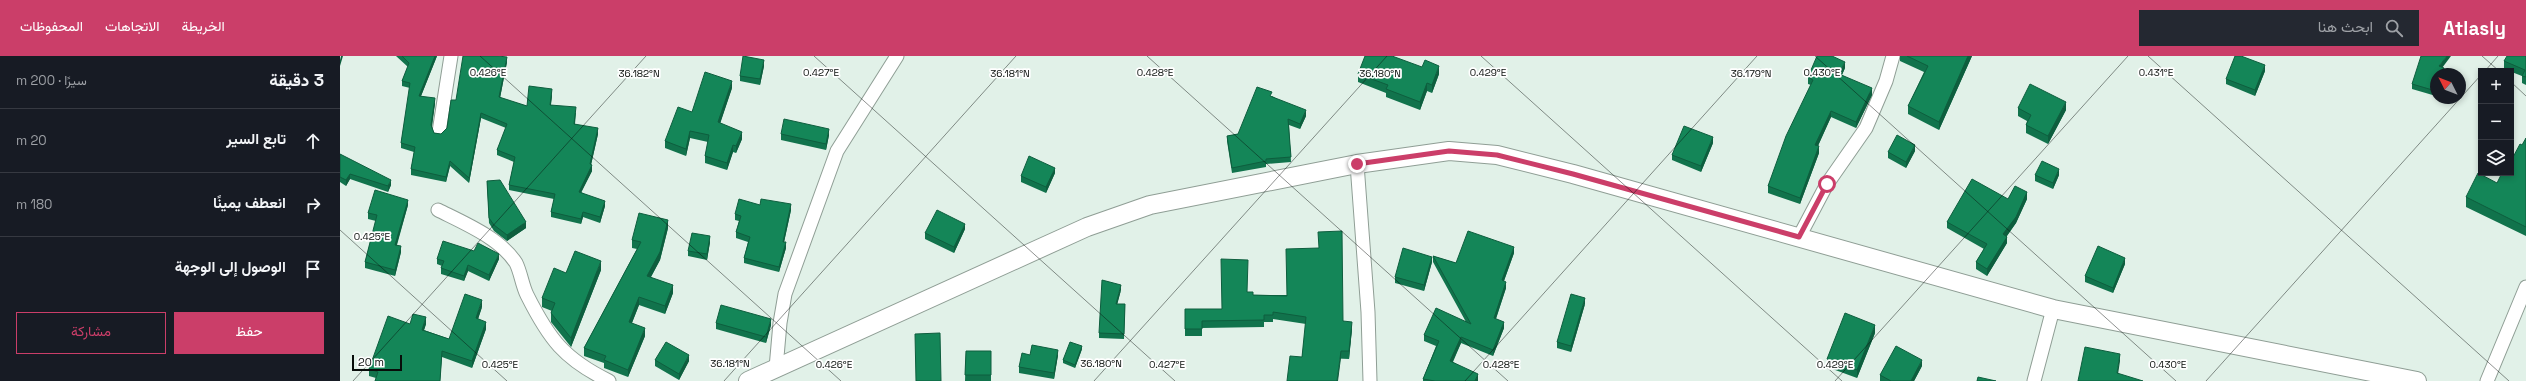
<!DOCTYPE html>
<html lang="ar">
<meta charset="utf-8">
<style>
body{margin:0;font-family:"Space Grotesk",Vazirmatn,sans-serif;background:#242831;color:#f1f3f6;direction:rtl}
.controls{position:absolute;right:12px;top:12px;display:grid;overflow:hidden;border-radius:0px;box-shadow:0 2px 6px #0003}
.controls button{width:36px;height:36px;display:grid;place-items:center;padding:0;border:0;border-bottom:1px solid #363941;background:#171b24;color:#f1f3f6;font:20px sans-serif}
.compass{position:absolute;left:2090px;top:12px;width:36px;height:36px;border-radius:50%;background:#171b24;box-shadow:0 2px 6px #0003;rotate:312deg}
.scale{position:absolute;left:12px;bottom:10px;width:50px;box-sizing:border-box;padding-left:4px;border:2px solid #080d0a;border-top:0;font-size:11px;line-height:14px;white-space:nowrap;color:#080d0a;-webkit-text-stroke:3px #fff;paint-order:stroke}
.stop{position:absolute;width:12px;height:12px;margin:-9px;border:3px solid #cb3e69;border-radius:50%;background:#fff}
.stop.end{background:#cb3e69;border-color:#fff;box-shadow:0 1px 4px #0008}
.list{margin:0;padding:0;list-style:none}
h2{display:flex;justify-content:space-between;align-items:center;height:52px;margin:0;padding:0 16px;font-size:17px}
h2 small{font-size:13px;font-weight:400;color:#9ea1a6}
.list li{display:grid;grid-template-columns:26px 1fr auto;gap:12px;align-items:center;box-sizing:border-box;height:64px;padding:0 16px;border-top:1px solid #363941}
.list b{display:block;font-size:15px;white-space:nowrap}
.list em{font-size:13px;font-style:normal;color:#9ea1a6}
.actions{display:flex;gap:8px;padding:12px 16px}
.actions a{flex:1;padding:9px 0;border:1px solid #cb3e69;border-radius:0px;text-align:center;font-size:14px;color:#cb3e69}
.actions .main{background:#cb3e69;color:#fff}
.icon{flex:none;width:22px;height:22px;fill:none;stroke:currentColor;stroke-width:2;stroke-linecap:round;stroke-linejoin:round}
.map{position:relative;flex:none;width:2186px;height:325px;overflow:hidden;direction:ltr}
header{display:flex;align-items:center;gap:24px;box-sizing:border-box;height:56px;padding:0 20px;background:#cb3e69;color:#fff}
header strong{font-size:19px}
nav{display:flex;gap:22px;margin-inline-start:auto;font-size:14px}
.search{width:280px;height:36px;background:#242831;display:flex;align-items:center;gap:10px;box-sizing:border-box;padding:0 14px;border-radius:0px;color:#9ea1a6;font-size:15px}
main{display:flex}
aside{flex:1;background:#171b24}
.map>svg:first-child{display:block}
.lines{fill:none;stroke-linecap:round;stroke-linejoin:round}
.street-casing{stroke:#8f9e95;stroke-width:15}
.secondary-casing{stroke:#8f9e95;stroke-width:20}
.street{stroke:#fff;stroke-width:13}
.secondary{stroke:#fff;stroke-width:18}
.wall{fill:#11734c}
.shaded-wall{fill:#0e5e3e}
.building{fill:#148658;stroke:#0e5e3e}
.route{stroke:#cb3e69;stroke-width:5}
.ticks{fill:none;stroke:#080d0a;stroke-width:1;stroke-opacity:0.45}
.ticks-label{font-size:10px;text-anchor:middle;fill:#080d0a;stroke:#fff;stroke-width:3.5;stroke-linejoin:round;paint-order:stroke}
</style>
<header>
<strong>Atlasly</strong>
<div class="search"><svg class="icon" aria-label="search" viewBox="0 0 24 24"><circle cx="10" cy="10" r="6"/><path d="M15 15l6 6"/></svg>ابحث هنا</div>
<nav><a>الخريطة</a><a>الاتجاهات</a><a>المحفوظات</a></nav>
</header>
<main>
<div class="map">
<svg width="2186" height="325" viewBox="0 0 2186 325">
<rect width="100%" height="100%" fill="#e1f1e8"/>
<g class="lines">
<defs>
<path id="street" d="M99,76L111,0
M1017,108L1028,256L1030,325
M98,154C124,167 160,182 176,207C181,217 182,229 187,239C209,283 224,303 269,325
M1459,181L1487,128L1526,72L1546,25L1553,0
M436,312L440,267L445,238L497,95L557,0
M1694,325L1713,253
M2147,325L2186,231"/>
<path id="secondary" d="M408,325L747,171L810,149L1017,108L1109,95L1157,99L1233,118L1713,253L2077,325"/>
</defs>
<!-- street casing -->
<use href="#street" class="street-casing"/>
<!-- secondary casing -->
<use href="#secondary" class="secondary-casing"/>
<!-- street -->
<use href="#street" class="street"/>
<!-- secondary -->
<use href="#secondary" class="secondary"/>
</g>
<!-- wall -->
<path class="wall" d="M56,0H97L81,40L95,47L92,71L94,77L101,78L107,72L116,44L167,6L160,42L187,50L212,39L211,49L236,57L235,68L258,78L251,109L252,115L241,136L265,150L260,167L243,161L241,168L211,161V156L214,143L169,134V129L174,106L157,99V94L166,72L141,62L129,127L110,110L106,126L71,119V113L74,96L61,92V87L70,32L62,30V25L68,11Z
M1560,0H1632L1599,74L1568,58V50L1584,16L1560,5Z
M2186,0V29L2182,27V20L2164,13V5Z
M424,10L420,29L400,25V20Z
M1505,12L1502,19L1532,39L1516,72L1491,61L1478,90L1479,97L1460,148L1428,137V130L1471,29L1468,28V21Z
M1925,15L1915,40L1886,28V23Z
M1018,18H1099L1092,37L1087,35L1080,54L1046,41V37L1018,26Z
M2096,18V40L2072,33V28Z
M392,32L380,67L402,83L396,97L393,96L387,114L365,107V100L368,86L350,82L346,100L325,92V85L352,56Z
M932,40L966,60L960,73L949,69L951,106L926,108V111L892,117L887,85V80L898,78Z
M1678,52L1726,54L1708,88L1686,77V69L1687,65L1678,60Z
M441,78L489,79L486,94L441,84Z
M2186,82V180L2126,151V141L2157,127L2171,117Z
M1373,87L1361,116L1332,104V99Z
M1575,95L1566,112L1548,102V96Z
M0,98L51,129L48,136L10,123L6,130L0,126Z
M715,117L706,137L681,126V120Z
M1695,119H1719L1713,133L1695,125Z
M147,125L186,172L167,185L154,175L149,167Z
M1668,143H1687L1676,167L1667,180V187L1647,220L1636,213V206L1644,193L1607,172V166Z
M68,149L57,189L61,196L55,220L25,212V206L36,165L28,163V157Z
M420,149L451,154L444,186L446,192L439,216L404,207V202L408,186L396,182V176L399,165L395,164V158Z
M328,172L320,204L311,221L333,237L325,258L299,249L292,267L305,280L288,321L264,312V307L244,300V292L297,193L292,192V184Z
M625,173L614,197L585,183V177Z
M370,186L367,204L348,200V195Z
M1174,197L1164,225L1166,232L1156,263L1164,272L1153,300L1121,287L1113,306L1138,324V325H1083V323L1096,290L1084,285V279L1126,266L1093,206V200L1116,207Z
M97,203H159L149,225L128,215L124,225L101,218V212L102,210L97,208Z
M1092,206L1084,235L1055,227V221Z
M1785,208L1773,237L1745,226V220Z
M261,214L231,291L211,266V257L212,255L202,251V242L226,217Z
M781,234L777,248H785L784,283L759,282V277Z
M907,236L913,239H947L1003,265L1012,273L1009,303L962,301L966,268L933,263V266H924V271L862,272V280H845V253H882Z
M1245,248L1231,296L1217,292V286Z
M142,251L138,263L146,273L132,312L102,301L100,325H35L36,322L29,320V313L70,268H86L84,274L109,283Z
M376,267L431,269L426,287L376,273Z
M1535,277L1517,322L1487,311V303Z
M742,293L735,312L723,307V304Z
M626,295H651V325H625Z
M690,299H718L714,323L679,317V311Z
M315,304L349,305L339,324L315,310Z
M1582,310L1574,325H1540V319Z"/>
<!-- shaded-wall -->
<path class="shaded-wall" d="M1,0H3L0,10V4Z
M95,0H97L79,45V40Z
M1628,0H1632L1599,74V66Z
M2107,0H2111L2099,16V10Z
M167,1V6L159,47V41Z
M424,4V10L420,29V23Z
M1505,6V12L1499,25V18Z
M1925,9V15L1915,40V34Z
M1099,10V18L1092,37V29Z
M392,25V32L378,74V66Z
M1087,27V35L1080,54V46Z
M1532,32V39L1516,72V66Z
M212,33V39L210,55V49Z
M95,42V47L91,75V69Z
M1726,46V54L1708,88V80Z
M966,54V60L960,73V68Z
M1491,55V61L1475,96V89Z
M141,57V62L129,127V122Z
M258,72V78L250,113L252,109V115L239,141V136L250,108Z
M489,73V79L486,94V88Z
M350,75V82L346,100V93Z
M402,76V83L396,97V90Z
M1373,81V87L1361,116V110Z
M393,89V96L387,114V107Z
M1575,89V95L1566,112V106Z
M1479,90V97L1460,148V142Z
M110,105V110L106,126V121Z
M715,112V117L706,137V131Z
M1719,113V119L1713,133V127Z
M10,118V123L6,130V124Z
M51,124V129L48,136V130Z
M1687,136V143L1676,167L1663,185V178Z
M68,144V149L55,194V189Z
M265,145V150L260,167V161Z
M451,148V154L443,191V186Z
M243,156V161L241,168V163Z
M328,164V172L320,204L307,228V220Z
M186,166V172L167,185V179Z
M625,168V173L614,197V191Z
M370,180V186L367,204V198Z
M1667,181V187L1647,220V213Z
M446,186V192L439,216V211Z
M61,190V196L55,220V214Z
M1174,191V197L1162,230V224Z
M159,198V203L149,225V219Z
M1092,201V206L1084,235V229Z
M1785,202V208L1773,237V232Z
M261,205V214L231,291V282Z
M128,209V215L124,225V220Z
M1166,226V232L1154,268V262Z
M333,229V237L325,258V250Z
M781,229V234L776,253V248Z
M299,241V249L289,274V266Z
M1245,242V248L1231,296V290Z
M142,244V251L136,269V262Z
M86,261V268L82,280V274Z
M431,263V269L426,287V281Z
M146,266V273L132,312V305Z
M1012,266V273L1009,303V295Z
M1164,266V272L1153,300V294Z
M1535,269V277L1517,322V314Z
M305,272V280L288,321V314Z
M1121,281V287L1110,311V305Z
M742,290V293L735,312V309Z
M718,294V299L714,323V317Z
M1001,295V302L998,325H997Z
M1780,298V305L1777,325V317Z
M349,299V305L339,324V318Z
M1582,304V310L1574,325H1571Z
M1138,318V325H1135Z"/>
<!-- building -->
<path class="building" d="M62,0H95L79,40L95,42L91,69L94,77L101,78L107,72L111,44H116L123,0H158L167,1L159,41L187,50L189,30L212,33L210,49L236,51L234,68L258,72L250,108L252,109L239,136L265,145L260,161L243,156L241,163L211,156L215,138L169,129L175,101L157,94L167,68L141,57L129,122L110,105L106,121L71,113L75,91L61,87L70,27L62,25L69,7Z
M403,0L424,4L420,23L400,20Z
M1025,0H1052L1082,11L1085,4L1099,10L1092,29L1087,27L1080,46L1046,33L1048,29L1018,18Z
M1477,0H1492L1505,6L1499,18L1532,32L1516,66L1491,55L1475,89L1479,90L1460,142L1428,130L1446,80L1473,24L1468,21Z
M1567,0H1628L1599,66L1568,50L1588,10Z
M1895,0H1901L1925,9L1915,34L1886,23Z
M2081,0H2107L2099,10L2104,12L2103,18H2096V35L2072,28Z
M2167,0H2186V21L2182,20L2185,14L2164,5Z
M365,16L392,25L378,66L402,76L396,90L393,89L387,107L365,100L369,79L350,75L346,93L325,85L338,51L352,56Z
M1690,28L1726,46L1708,80L1686,69L1691,59L1678,52Z
M917,31L932,36L930,40L966,54L960,68L948,63L951,101L926,103V105L892,112L887,80L898,78Z
M444,63L489,73L486,88L441,78Z
M1344,70L1373,81L1361,110L1332,99Z
M1557,79L1575,89L1566,106L1548,96Z
M2186,82V171L2126,141L2138,117L2157,127L2162,117H2171V105L2180,88L2182,89Z
M0,98L51,124L48,130L10,118L6,124L0,121Z
M689,100L715,112L706,131L681,120Z
M1702,105L1719,113L1713,127L1695,119Z
M1632,123L1668,143L1675,130L1687,136L1676,161L1663,178L1667,181L1647,213L1636,206L1647,188L1607,166Z
M160,124L186,166L167,179L154,169L149,162L147,125Z
M35,134L68,144L55,189L61,190L55,214L25,206L37,159L28,157Z
M399,143L420,149L421,143L451,148L443,186H446L439,211L404,202L410,181L396,176L401,160L395,158Z
M597,154L625,168L614,191L585,177Z
M299,157L328,164L320,196L307,220L333,229L325,250L299,241L289,266L305,272L288,314L264,304L266,300L244,292L301,186L292,184Z
M1002,175L1003,265L1012,266L1009,295H1001L997,325H947L950,300L962,301L966,261L933,256V259H924V264L862,265V273H845V253H882L881,203L908,204L907,236H913V239L947,240L946,193L979,192L978,176Z
M1128,175L1174,191L1162,224L1166,226L1154,262L1164,266L1153,294L1121,281L1110,305L1138,318L1135,325H1095L1083,323L1099,285L1084,279L1096,252L1131,268L1093,200L1116,207Z
M352,177L370,180L367,198L348,195Z
M103,185L134,195L138,187L159,198L149,219L128,209L124,220L101,212L104,205L97,203Z
M1758,190L1785,202L1773,232L1745,220Z
M1063,192L1092,201L1084,229L1055,221Z
M235,195L261,205L231,282L211,257L215,247L202,242L214,212L226,217Z
M762,224L781,229L776,248H785L784,278L759,277Z
M125,238L142,244L136,262L146,266L132,305L102,295L100,325H35L38,316L29,313L48,260L70,268L73,258L86,261L82,274L109,283Z
M1231,238L1245,242L1231,290L1217,286Z
M381,249L431,263L426,281L376,267Z
M1505,257L1535,269L1517,314L1487,303Z
M600,277L601,325H576L575,278Z
M326,286L349,299L339,318L315,304Z
M730,286L742,290L735,309L723,304Z
M692,289L718,294L714,317L679,311L682,297L690,299Z
M1556,290L1582,304L1571,325H1551L1540,319Z
M1745,291L1780,298L1777,317L1803,325H1738Z
M626,295H651V319H625Z
M1638,321L1656,325H1637Z"/>
<g class="lines">
<!-- route -->
<path class="route" d="M1017,108L1109,95L1157,99L1233,118L1459,181L1487,128"/>
</g>
<!-- ticks -->
<path class="ticks" d="M140,0L501,325M474,0L835,325M807,0L1168,325M1141,0L1502,325M1475,0L1836,325M1808,0L2169,325M2142,0L2159,15M2145,15L2158,0M2171,26L2186,40M0,174L167,325M13,325L306,0M384,325L676,0M754,325L1047,0M1125,325L1417,0M1495,325L1788,0M1866,325L2141,19"/>
<g class="ticks-label">
<text x="148" y="20">0.426°E</text>
<text x="481" y="20">0.427°E</text>
<text x="815" y="20">0.428°E</text>
<text x="1148" y="20">0.429°E</text>
<text x="1482" y="20">0.430°E</text>
<text x="1816" y="20">0.431°E</text>
<text x="299" y="21">36.182°N</text>
<text x="670" y="21">36.181°N</text>
<text x="1040" y="21">36.180°N</text>
<text x="1411" y="21">36.179°N</text>
<text x="32" y="184">0.425°E</text>
<text x="390" y="311">36.181°N</text>
<text x="761" y="311">36.180°N</text>
<text x="160" y="312">0.425°E</text>
<text x="494" y="312">0.426°E</text>
<text x="827" y="312">0.427°E</text>
<text x="1161" y="312">0.428°E</text>
<text x="1495" y="312">0.429°E</text>
<text x="1828" y="312">0.430°E</text>
</g>
</svg>
<div class="controls">
<button>+</button>
<button>−</button>
<button><svg class="icon" aria-label="layers" viewBox="0 0 24 24"><path d="M12 4l9 5-9 5-9-5zM3 14l9 5 9-5"/></svg></button>
</div>
<svg class="compass" viewBox="-18 -18 36 36"><path d="M0-13l5 13h-10z" fill="#e53935"/><path d="M0 13l5-13h-10z" fill="#9ea1a6"/></svg>
<div class="scale">20 m</div>
<div class="stop" style="left:1487px;top:128px"></div>
<div class="stop end" style="left:1017px;top:108px"></div>
</div>
<aside>
<h2>3 دقيقة<small>سيرًا · 200 m</small></h2>
<ul class="list">
<li><svg class="icon" aria-label="ahead" viewBox="0 0 24 24"><path d="M12 20V5M6 11l6-6 6 6"/></svg><div><b>تابع السير</b></div><em>20 m</em></li>
<li><svg class="icon" aria-label="right" viewBox="0 0 24 24"><path d="M7 20v-9h11M14 6l5 5-5 5"/></svg><div><b>انعطف يمينًا</b></div><em>180 m</em></li>
<li><svg class="icon" aria-label="arrive" viewBox="0 0 24 24"><path d="M6 21V4h12l-3 4 3 4H6"/></svg><div><b>الوصول إلى الوجهة</b></div></li>
</ul>
<div class="actions"><a class="main">حفظ</a><a>مشاركة</a></div>
</aside>
</main>
